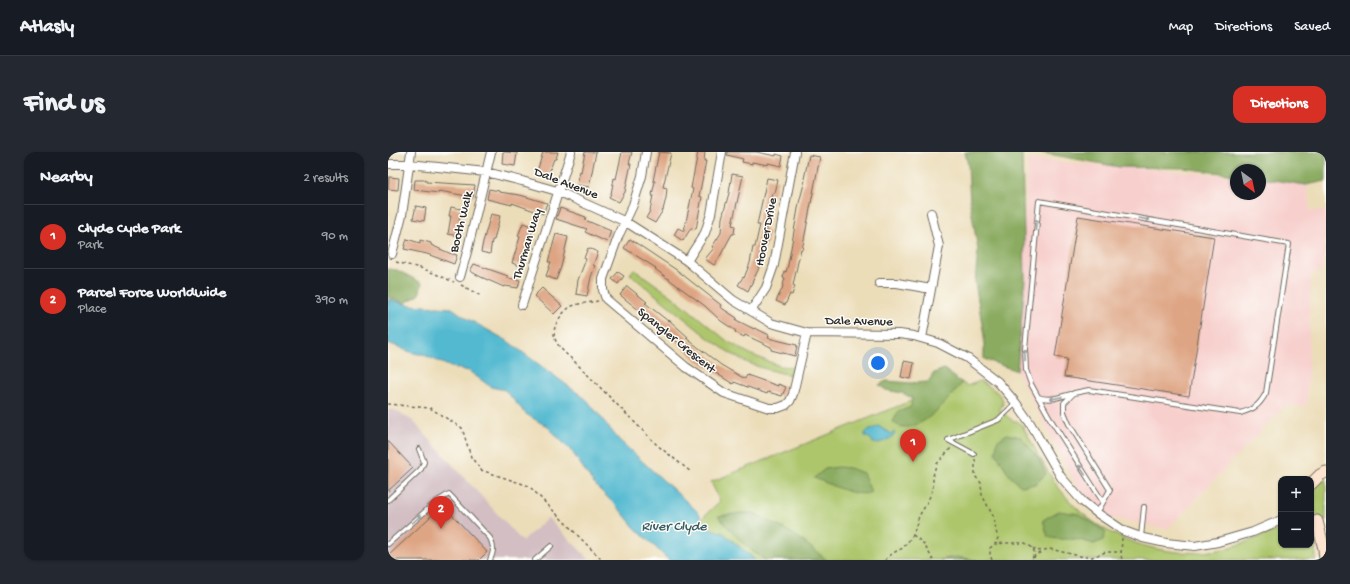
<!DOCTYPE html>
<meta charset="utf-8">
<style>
body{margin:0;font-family:"Gochi Hand",sans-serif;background:#242831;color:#f1f3f6}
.controls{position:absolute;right:12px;bottom:12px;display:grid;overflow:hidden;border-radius:8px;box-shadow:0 1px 3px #0004}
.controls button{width:36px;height:36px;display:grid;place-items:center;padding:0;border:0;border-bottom:1px solid #363941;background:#171b24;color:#f1f3f6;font:20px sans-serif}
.compass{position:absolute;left:842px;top:12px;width:36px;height:36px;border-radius:50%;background:#171b24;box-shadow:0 1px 3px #0004;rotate:147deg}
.you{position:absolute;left:490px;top:211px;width:14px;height:14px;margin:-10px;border:3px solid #fff;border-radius:50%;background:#1a73e8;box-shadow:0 0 0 6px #1a73e833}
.badge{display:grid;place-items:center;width:26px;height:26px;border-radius:50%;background:#d93025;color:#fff;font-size:13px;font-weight:700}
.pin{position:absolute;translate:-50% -33px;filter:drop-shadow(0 1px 2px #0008)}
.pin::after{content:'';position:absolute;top:21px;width:14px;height:12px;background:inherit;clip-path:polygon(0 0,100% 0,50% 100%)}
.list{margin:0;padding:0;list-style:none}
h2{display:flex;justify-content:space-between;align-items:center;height:52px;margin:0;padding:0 16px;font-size:17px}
h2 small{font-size:13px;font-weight:400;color:#9ea1a6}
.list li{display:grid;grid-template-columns:26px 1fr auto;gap:12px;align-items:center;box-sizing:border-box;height:64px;padding:0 16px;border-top:1px solid #363941}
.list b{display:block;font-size:15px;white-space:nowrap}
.list p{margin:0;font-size:13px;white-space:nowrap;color:#9ea1a6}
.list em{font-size:13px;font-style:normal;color:#9ea1a6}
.map{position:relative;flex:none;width:938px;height:408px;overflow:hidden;border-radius:12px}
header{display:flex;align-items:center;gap:24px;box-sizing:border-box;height:56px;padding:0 20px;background:#171b24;border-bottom:1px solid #363941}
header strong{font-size:19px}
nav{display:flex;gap:22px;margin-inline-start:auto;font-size:14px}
.intro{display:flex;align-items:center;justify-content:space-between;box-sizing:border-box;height:96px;padding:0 24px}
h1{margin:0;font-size:28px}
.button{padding:10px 18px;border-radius:12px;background:#d93025;color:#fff;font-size:14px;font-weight:700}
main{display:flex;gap:24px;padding:0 24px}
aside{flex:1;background:#171b24;border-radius:12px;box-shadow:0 1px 3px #0004}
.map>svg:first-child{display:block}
.built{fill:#f7d0cd}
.industrial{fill:#d2bec3}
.green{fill:#adc66c;stroke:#6c784c}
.forest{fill:#8aab60;stroke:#5a6b46}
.water{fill:#52b9d0;stroke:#3e727e}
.building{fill:#dea584}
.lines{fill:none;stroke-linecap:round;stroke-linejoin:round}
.lane-casing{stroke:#6f695d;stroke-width:6}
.street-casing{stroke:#6f695d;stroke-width:10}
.secondary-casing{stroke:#6f695d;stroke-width:13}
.path{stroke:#6f695d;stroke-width:1.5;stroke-dasharray:3 3;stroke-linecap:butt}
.lane{stroke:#fff;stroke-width:4}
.street{stroke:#fff;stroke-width:8}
.secondary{stroke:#fde4d1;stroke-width:11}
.oneway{stroke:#a0a0a0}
.labels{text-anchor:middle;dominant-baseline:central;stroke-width:3;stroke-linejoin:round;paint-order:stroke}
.street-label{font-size:13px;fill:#2b2b2b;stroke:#fdfcf7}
.water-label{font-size:14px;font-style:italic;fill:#395d65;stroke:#fdfcf7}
</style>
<header>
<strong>Atlasly</strong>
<nav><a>Map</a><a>Directions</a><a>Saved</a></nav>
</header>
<div class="intro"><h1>Find us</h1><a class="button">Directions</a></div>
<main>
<aside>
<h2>Nearby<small>2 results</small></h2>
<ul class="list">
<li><span class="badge">1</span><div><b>Clyde Cycle Park</b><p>Park</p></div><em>90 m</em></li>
<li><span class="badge">2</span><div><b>Parcel Force Worldwide</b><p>Place</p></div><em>390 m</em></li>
</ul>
</aside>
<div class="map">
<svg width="938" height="408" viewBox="0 0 938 408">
<rect width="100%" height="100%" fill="#fdfcf7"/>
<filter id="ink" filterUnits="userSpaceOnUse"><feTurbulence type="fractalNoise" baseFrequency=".025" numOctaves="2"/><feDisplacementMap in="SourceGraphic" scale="8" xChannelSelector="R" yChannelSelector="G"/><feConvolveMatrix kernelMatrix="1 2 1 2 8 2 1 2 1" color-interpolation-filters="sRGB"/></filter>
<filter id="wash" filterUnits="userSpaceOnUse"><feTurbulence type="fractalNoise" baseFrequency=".012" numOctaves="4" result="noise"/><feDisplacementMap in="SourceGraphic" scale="16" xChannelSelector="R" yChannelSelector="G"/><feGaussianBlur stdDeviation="0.9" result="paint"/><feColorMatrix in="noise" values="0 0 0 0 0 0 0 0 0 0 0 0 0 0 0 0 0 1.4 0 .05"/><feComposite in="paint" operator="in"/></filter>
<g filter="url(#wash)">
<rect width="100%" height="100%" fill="#ecddb9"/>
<!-- built -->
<path class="built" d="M640,7L848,24V42H872V26L919,30L922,59H938V90L934,120L923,121L919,254H897L779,377L720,365L690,337L629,219Z"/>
<!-- industrial -->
<path class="industrial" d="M0,258H7L25,269L134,389L160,366L202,408H0Z"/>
<!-- green -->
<path class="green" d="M246,117L288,147L339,189L364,203L392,214L406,215L405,220L403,219L402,223L374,216L358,210L342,201L319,185L242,122Z
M572,229L579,234L592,229C601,235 624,245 611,258L625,269H629L634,273C648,298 660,324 679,346C714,387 777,408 830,398C852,394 872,384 893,377V393H923V382L927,394L928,408H367L335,381L317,375L313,367L332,349L323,330Z
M938,325V369C926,365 923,356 923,344C923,341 923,337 925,335C928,331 934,328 938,325Z"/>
<!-- forest -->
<path class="forest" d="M577,0H634L637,127L629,219L596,207V184L587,130L590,98L582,51L580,13Z
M650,0H938V29L918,33L872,26V18H848V23L796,16L731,15Z
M0,117L9,118L34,131L31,143L17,151L0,145Z
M556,217L574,231C561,246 538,276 516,275C512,275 508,272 505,270L510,260L523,255L524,246L514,241L498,238L491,233L498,229L523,231L540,230L546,221Z
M619,282L633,285L650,306L658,322L647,332L633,334L622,324L608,301L609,289Z
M450,315L462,316L475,321L483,340C469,347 440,331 426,326L437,317Z
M671,359L691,362L718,380L715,388L706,392L688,387H669L660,385L655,368Z
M353,361H366L387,372L407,383L439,408H378C359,398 344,380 330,364Z
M568,405L589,408H552Z"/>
<!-- water -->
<path class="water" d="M0,147L21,153L64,156L78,166L118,188L199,248L231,288L311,361L317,375L335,381L367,408H281L247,376L233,359L206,332L185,301L160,275L138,262L117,238L103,235L81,219L63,215L34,202C25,203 10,194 0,191Z
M490,274L503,282L506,280L507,282C502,287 493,292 485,291L483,287L477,284V281Z"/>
<g id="blocks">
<!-- building -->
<path class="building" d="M115,0L129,1L127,14L114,12Z
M155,0H170L168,7H166L160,23L149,20Z
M197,0H208L201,35L189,33L192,19L193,20Z
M234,0H244L241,12H243L237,40L231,50L221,45L223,42L226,26L228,27Z
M271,0L283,1L275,35L279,36L278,46L275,58L267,71L258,66L262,59L265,43H264L267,29H265Z
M310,0H317L316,9H318L311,44L314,45L308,77L303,76L295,89L286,83L290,76L296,79L305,37L303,36Z
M339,0H368L388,4V2L395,4L393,14L380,11V13L364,10V12L354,10L355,7L339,3Z
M421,3L432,5L414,98L413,97L410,110L405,133L407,134L404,143L402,142L397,153L388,149L394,137L397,126H395L396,119L398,120L400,113L411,51L417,28L416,27Z
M344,22L355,24L344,73L347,74L346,82H344L331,106L326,113L317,107L326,96L324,95L333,81L334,66L341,41Z
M1,25L11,26L10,38L0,37Z
M379,26L390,28L387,41H384L380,62L377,79L381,80L379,93L375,92L370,115L371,116L360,139L350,133L355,125L356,126L362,111L365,95H367L372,73H369Z
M27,28H38V30L87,33L85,45L51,39V41L26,38Z
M101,37L111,39V40L132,43L159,51L155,62L124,51V53L99,47Z
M28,54L38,56L36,69L25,67Z
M63,55L73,57L71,71H73L71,84L60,82L63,64H61Z
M172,56L198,65L197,68L223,79L219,90L197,80L199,77L168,67Z
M103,62L112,64L106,88H104L102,102L93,100L95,90Z
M690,64L826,85L801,244L676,225L679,207L667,205Z
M135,71L146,75L135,106H138L135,115L124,111L132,85L130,84Z
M168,82L180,85L173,115L168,128L158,124L163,110H160Z
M19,87L32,91V88L43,91V93L61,101L69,103L66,112L39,102L16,97Z
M242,87L290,119L333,153L332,155L349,166L348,168L366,177L367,176L381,183L380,186L409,193L407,204L383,198V195L357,183L356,185L347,180L348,179L333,169L317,154L267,117L268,116L236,96Z
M200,96L210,100L205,113L207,114L203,125L199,144L188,142L190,128L198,107L196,106Z
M86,112L120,124V126L132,128L130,136L117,134L116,135L93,125L82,119Z
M230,120L236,124L230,132L224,127Z
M239,134L259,150L257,151L280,169L281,168L300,185L298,186L333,213L357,227L359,223L390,234V232L398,235L394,244L380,240L379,242L346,230L345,232L309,209L279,180L256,164L257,163L232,143Z
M154,136L174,154L166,162L146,144Z
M516,209L526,211L523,227L513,225Z
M0,289L25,316L0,339Z
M55,353L99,400L91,408H0V404Z"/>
</g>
</g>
<g filter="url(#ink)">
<use href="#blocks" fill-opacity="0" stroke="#6f695d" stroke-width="1"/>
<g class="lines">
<defs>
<path id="lane" d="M650,245C662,249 671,245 683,242
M586,302L560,288L610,268L628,251
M0,348L33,317L36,310L31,297
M709,361L722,338L681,272L676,260V251L686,241L701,238L852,261C866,257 871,254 878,241L901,92L651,49L637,197L638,218L643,232L663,268L715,350
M753,385L756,355
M0,392L48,350L61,342L102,386C106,395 106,399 102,408
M147,408L163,394"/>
<path id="street" d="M258,0L254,24L245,53L230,85L215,127V138L218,147L298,215L336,241L381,256H390L398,253L402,249L405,242L419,181
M0,12H21L98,20L134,29L169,39L238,70L299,109L345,148L383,171L419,181L511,182L526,184L550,191L579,206L610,230L628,251L642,271L673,325L694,349L709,361L736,379L755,386L778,391L807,394L830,390L865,380L893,368
M4,102L14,63L23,0
M299,109L317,81L323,62L334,0
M72,125L79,100L103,0
M491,131H509L543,137
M134,153L183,0
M363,159L378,136L386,113L407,0
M534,186L551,94L543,61"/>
<path id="secondary" d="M923,332L932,323L938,320
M929,369L936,397L937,408"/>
</defs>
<!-- lane casing -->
<use href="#lane" class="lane-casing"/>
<!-- street casing -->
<use href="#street" class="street-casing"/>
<!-- secondary casing -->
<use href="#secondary" class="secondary-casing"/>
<!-- path -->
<path class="path" d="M8,110L36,117L66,130
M73,133L93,144
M210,149C201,151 190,151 182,155C178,158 174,162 171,167C159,185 171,196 185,208L269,293L303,320
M0,252L42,256L74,276L83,305L93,318L141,334L214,408
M587,307V324L593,331L594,343L606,366L608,379L610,386L607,392
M525,383L536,392L545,408
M734,386L733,403L734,408
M645,396L649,399L662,397L696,405H704L718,400H733
M646,406L647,403L654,400
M497,408L505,401L515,396L525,383L531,364L539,351L545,337V324L548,313L563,296
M604,408L602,403V396L607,392L619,391H637L645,396L646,400L644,408"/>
<!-- lane -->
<use href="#lane" class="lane"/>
<!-- street -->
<use href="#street" class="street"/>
<!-- secondary -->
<use href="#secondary" class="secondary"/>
</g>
<!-- one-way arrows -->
<defs><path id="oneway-shaft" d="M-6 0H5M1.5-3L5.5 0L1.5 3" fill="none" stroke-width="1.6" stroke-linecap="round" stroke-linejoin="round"/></defs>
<g class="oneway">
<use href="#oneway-shaft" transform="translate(756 67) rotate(10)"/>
<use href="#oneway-shaft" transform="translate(648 73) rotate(-84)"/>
<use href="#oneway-shaft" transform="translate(637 203) rotate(-92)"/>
<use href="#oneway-shaft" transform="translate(668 246) rotate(169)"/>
<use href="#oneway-shaft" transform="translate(694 318) rotate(-123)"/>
<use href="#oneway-shaft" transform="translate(29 367) rotate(-41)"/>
</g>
</g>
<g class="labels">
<!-- street labels -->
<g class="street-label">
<text transform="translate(178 32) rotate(21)">Dale Avenue</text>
<text transform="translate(74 70) rotate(-76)">Booth Walk</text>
<text transform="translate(379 80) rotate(-79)">Hoover Drive</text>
<text transform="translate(140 92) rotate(-73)">Thurman Way</text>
<text transform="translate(471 170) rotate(1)">Dale Avenue</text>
<text transform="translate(288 189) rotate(39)">Spangler Crescent</text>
</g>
<!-- water labels -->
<g class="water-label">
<text x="286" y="375">River Clyde</text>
</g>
</g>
</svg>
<div class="controls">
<button>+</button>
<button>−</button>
</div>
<svg class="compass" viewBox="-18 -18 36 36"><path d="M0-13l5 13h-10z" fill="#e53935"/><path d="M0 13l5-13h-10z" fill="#9ea1a6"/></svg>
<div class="you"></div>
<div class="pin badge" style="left:525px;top:310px">1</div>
<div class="pin badge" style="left:53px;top:377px">2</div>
</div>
</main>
